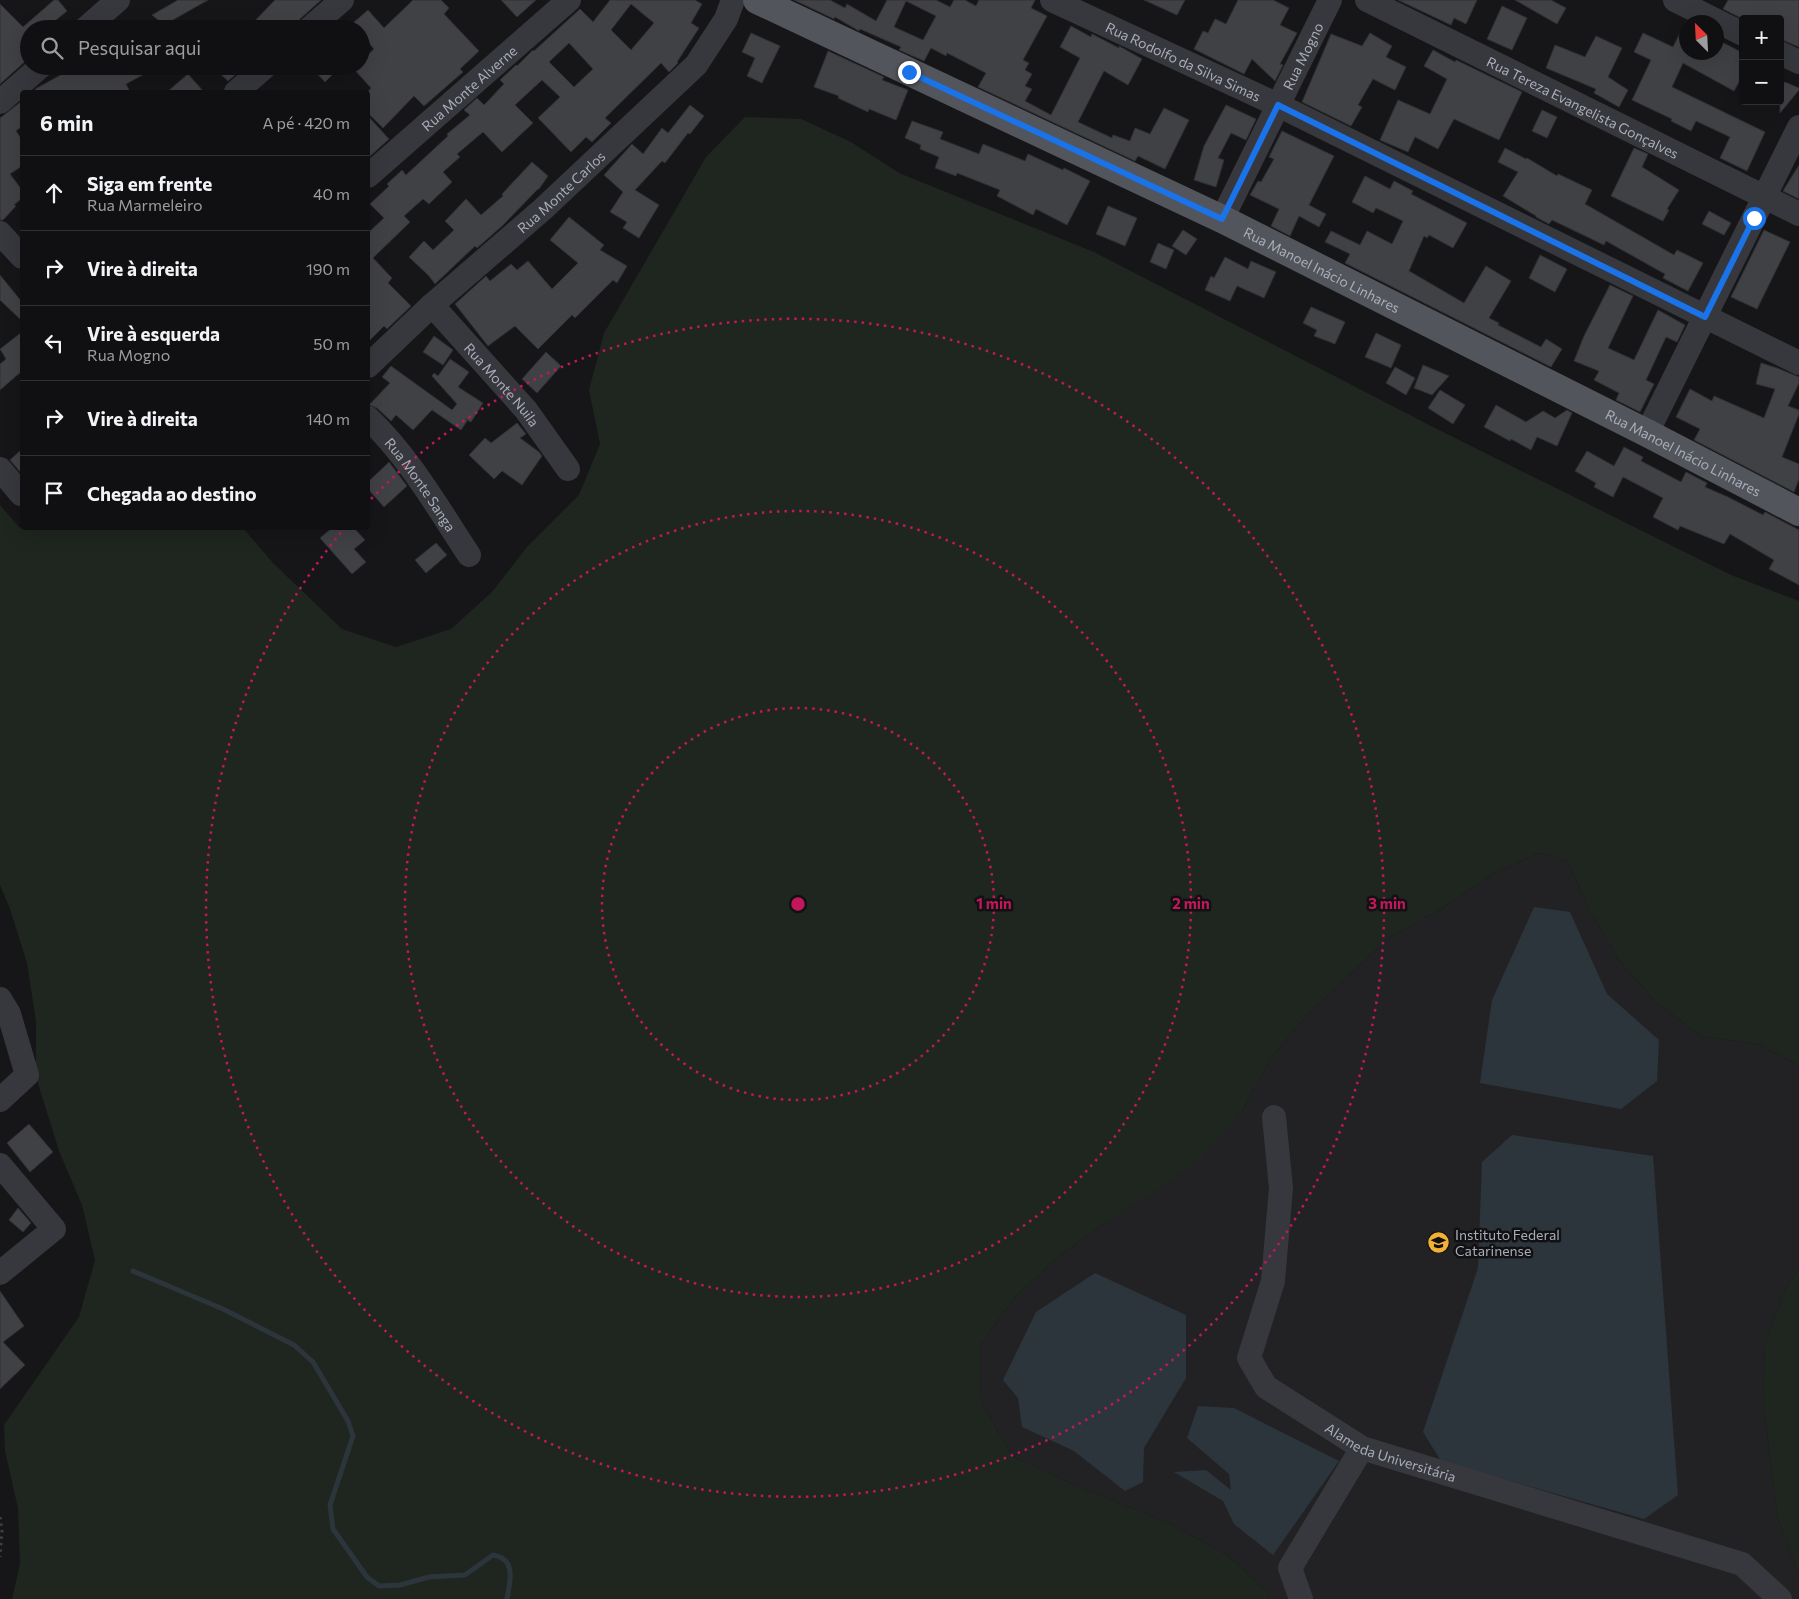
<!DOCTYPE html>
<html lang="pt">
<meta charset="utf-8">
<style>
body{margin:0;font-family:Commissioner,sans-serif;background:#1e1e20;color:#f1f3f6}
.controls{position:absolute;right:15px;top:15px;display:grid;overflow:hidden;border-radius:5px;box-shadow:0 5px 20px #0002}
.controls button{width:45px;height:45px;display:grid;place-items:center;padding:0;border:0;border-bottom:1px solid #303032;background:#101012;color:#f1f3f6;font:25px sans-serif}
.compass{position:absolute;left:1679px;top:15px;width:45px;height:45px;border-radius:50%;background:#101012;box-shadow:0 5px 20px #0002;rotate:336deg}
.stop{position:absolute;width:15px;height:15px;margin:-11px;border:4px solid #1a73e8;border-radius:50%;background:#fff}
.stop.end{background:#1a73e8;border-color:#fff;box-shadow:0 1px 5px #0008}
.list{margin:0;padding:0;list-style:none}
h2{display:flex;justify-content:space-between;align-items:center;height:65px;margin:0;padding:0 20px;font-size:21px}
h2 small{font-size:16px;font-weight:400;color:#9c9d9f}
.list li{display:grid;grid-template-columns:32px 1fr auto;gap:15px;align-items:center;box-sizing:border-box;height:75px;padding:0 20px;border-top:1px solid #303032}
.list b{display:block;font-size:19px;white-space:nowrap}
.list p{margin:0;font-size:16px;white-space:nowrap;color:#9c9d9f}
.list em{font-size:16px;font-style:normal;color:#9c9d9f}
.icon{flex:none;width:28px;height:28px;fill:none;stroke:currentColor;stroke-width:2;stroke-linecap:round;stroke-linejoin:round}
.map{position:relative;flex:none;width:1799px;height:1599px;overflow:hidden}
.search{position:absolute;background:#101012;box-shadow:0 5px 20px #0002;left:20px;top:20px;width:350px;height:55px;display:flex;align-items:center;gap:12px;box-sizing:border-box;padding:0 18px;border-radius:28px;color:#9c9d9f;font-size:19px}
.panel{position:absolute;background:#101012;box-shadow:0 5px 20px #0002;left:20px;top:90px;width:350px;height:440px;border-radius:5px}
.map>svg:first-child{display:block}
.built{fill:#222225}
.green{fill:#1e261f}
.water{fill:#2c353c}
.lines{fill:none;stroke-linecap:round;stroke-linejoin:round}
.stream{stroke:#2c353c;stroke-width:5}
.building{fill:#404145;stroke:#303034;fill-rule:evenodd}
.path{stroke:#3d3f44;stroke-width:3;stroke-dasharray:2.5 4;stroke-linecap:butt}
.minor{stroke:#37383d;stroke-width:24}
.major{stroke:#53555c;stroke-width:28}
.route{stroke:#1a73e8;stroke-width:6}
.ring{fill:none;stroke:#c2185b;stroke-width:2.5;stroke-dasharray:2.5 5}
.labels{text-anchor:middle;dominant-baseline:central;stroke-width:5;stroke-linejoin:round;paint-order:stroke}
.street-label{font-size:14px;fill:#a8adb8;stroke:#111113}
.poi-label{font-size:14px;fill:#a8adb8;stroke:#111113;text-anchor:start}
.centre{fill:#c2185b;stroke:#111113;stroke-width:2.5}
.ring-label{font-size:15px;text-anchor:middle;font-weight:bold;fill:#c2185b;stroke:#111113;stroke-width:5;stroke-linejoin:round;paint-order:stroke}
</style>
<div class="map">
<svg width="1799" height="1599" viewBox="0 0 1799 1599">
<rect width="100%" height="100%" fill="#161618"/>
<!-- built -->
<path class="built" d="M1538,853L1567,860L1590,911L1619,960L1656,1002L1701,1036L1758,1044L1799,1065V1268L1786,1288L1765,1343L1763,1396L1777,1515L1799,1574V1599H1270L1268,1593L1227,1555L1171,1524L1063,1480L1012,1456L981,1402L980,1346L1014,1298L1055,1259L1102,1225L1241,1113L1270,1060L1306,1016L1390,937L1441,909L1491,875Z"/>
<!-- green -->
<path class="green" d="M745,117L801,119L851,142L899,173L1094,252L1437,429L1731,575L1799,601V1065L1758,1044L1701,1036L1656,1002L1619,960L1590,911L1567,860L1538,853L1491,875L1441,909L1390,937L1306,1016L1270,1060L1241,1113L1203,1157L1157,1190L1102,1225L1055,1259L1014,1298L980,1346L981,1402L1012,1456L1063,1480L1171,1524L1227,1555L1268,1593L1270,1599H12L20,1564L18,1508L5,1451L4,1425L79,1317L95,1260L82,1205L59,1151L36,1077V1022L27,963L10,909L0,885V505L19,527L30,529L31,528H243L273,563L342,629L396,647L451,629L492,592L527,547L579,495L600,444L589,390L604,333L706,157Z
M1799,1268V1574L1777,1515L1763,1396L1765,1343L1786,1288Z"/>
<!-- water -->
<path class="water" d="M1534,907L1570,912L1607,994L1659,1040L1657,1081L1621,1109L1480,1083L1492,1000Z
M1512,1135L1653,1156L1678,1495L1644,1519L1441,1461L1423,1432L1478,1268L1482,1162Z
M1095,1273L1186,1315V1378L1144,1448L1143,1482L1125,1491L1074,1451L1022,1427L1018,1398L1003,1380L1036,1312Z
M1198,1406L1234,1408L1339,1461L1273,1555L1234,1524L1223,1501L1174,1472L1206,1470L1231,1490L1229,1474L1187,1438Z"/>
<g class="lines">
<!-- stream -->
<path class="stream" d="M133,1271L223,1309L294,1345L313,1362L348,1421L353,1436L330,1505L333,1529L367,1577L379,1586L400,1585L429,1577L465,1575L493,1555C517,1559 510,1581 507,1599"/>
</g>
<!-- building -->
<path class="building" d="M54,0H58L67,11L45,29H29V58L0,84V4L23,27Z
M178,0H208L164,25L152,15Z
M275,0H321L300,19L296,29H247Z
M413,0H441L449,8L444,14L479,51L460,69L463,72L424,106L414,96L383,128L368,113V92L371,88L353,68L361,66V61L374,49L361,33V29H358L353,23L368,10L384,28Z
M501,0H536L517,17Z
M610,0H695L702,4L691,23L699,28L677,62L678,63L669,72L661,63L605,118L611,123L592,142L586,137L571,152L538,118L560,97L542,80L515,105L533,123L502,152L483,132L457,154L460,157L443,172L452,182L429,204L423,199L404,216L410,222L373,258L392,278L388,283L411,306L387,329L384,326L368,342V233L384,218L370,204L389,186L387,184L402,170L406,175L448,136L447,134L470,115L464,110L477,98L484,105L504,84L500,80L516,65L517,66L533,50L534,51L580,9L593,22ZM631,4L654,23L631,50L611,30ZM569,43L593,69L574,87L549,62Z
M794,0H830L845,8L847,4L876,21L887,0H936L950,7L954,0H965L976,6L979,0H1035L1031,8L1047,16L1023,60L1029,63L1025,70L1032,74L1025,86L1032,89L1025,101L1051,115L1080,58L1060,47L1071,26L1091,37L1092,34L1119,48V46L1142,59L1128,85L1104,71L1078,122L1112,138L1113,135L1130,141L1135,128L1150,134L1164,108L1189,120L1165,169L1138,156L1135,161L978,87L986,73L947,53L946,56L931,48L924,61L899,50L901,47L860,29L859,31L835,17L834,19ZM906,1L936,16L923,40L894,27Z
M1144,0H1185L1177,15Z
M1238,0H1273L1289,8L1280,25L1297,33L1280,64L1283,65L1275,81L1252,59L1244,74L1194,49L1203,31L1208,33L1215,19L1226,24Z
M1398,0H1477L1466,24L1454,18L1451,25Z
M1515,0H1551L1566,8L1557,24Z
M1728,0H1799V47L1780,39V19H1743L1723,9Z
M1502,6L1527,18L1512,50L1487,39Z
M1686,21V52H1716V39L1743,53V75L1734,91L1683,63L1672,87L1765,132L1747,171L1720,158L1730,137L1696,121L1691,131L1671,121L1672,119L1632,100L1651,60L1634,52L1643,33L1673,47Z
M751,33L780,46L762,83L747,76L755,58L742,52Z
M1370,33L1392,46L1386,57L1406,67L1395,90L1373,79L1358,105L1362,107L1351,126L1302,102L1331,34L1362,46Z
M1596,36L1622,48L1608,77L1628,90L1619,107L1594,93L1596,89L1546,68L1555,45L1585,57Z
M1433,50L1455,62L1456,60L1522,92L1499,140L1454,119L1438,149L1415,137L1408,152L1380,140L1398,100L1430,114L1447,79L1424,66Z
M828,51L884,77L882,80L908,90L896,120L869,109L868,112L838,98L839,96L814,87Z
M77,66H159L126,84L130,92H32L37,88Z
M212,66H239L242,69L228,81Z
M310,66H341L325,82Z
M188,74L204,92H167Z
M1785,82L1799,88V90L1780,113V88Z
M22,101V126L16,131L22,140V166L10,174L22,190V198L14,205L16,206L3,220H0V118Z
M690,105L704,116L690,134L688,133L665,163L662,161L635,190L659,205L639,238L623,228L627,222L610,212L623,192L604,175L632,144L643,154L662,128L668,133Z
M1226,105L1256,119L1246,140L1231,133L1218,158L1224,160L1216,187L1194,180L1204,146Z
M1542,110L1557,117L1547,138L1532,131Z
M368,116L389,139L368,158Z
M912,121L943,132L940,139L979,154L983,144L1025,161L1028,154L1063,170L1064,168L1090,181L1067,225L1036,209L1033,215L997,196L1000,190L957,173L956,176L935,168L939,157L920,149L921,145L905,138Z
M1282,131L1334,156L1309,205L1326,214L1319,227L1299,216L1290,236L1271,226L1279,209L1250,195L1258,181L1261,182L1274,159L1269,157Z
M1505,148L1526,159L1527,158L1557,176L1558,174L1592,190L1585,204L1674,255L1677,250L1703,263L1688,291L1663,278L1665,274L1606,241L1604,245L1552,220L1549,224L1536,217V216L1503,196L1518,172L1498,162Z
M1634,148L1648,154L1642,167L1679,190L1667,209L1669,210L1663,221L1611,196Z
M532,162L548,176L539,189H538L502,226L477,248L475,246L435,284L429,276L409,257L424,241L433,250L454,230L445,221L466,199L481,215L503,196L502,194Z
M1799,165V199L1783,191Z
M1365,176L1390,189L1394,181L1413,191L1411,194L1467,223L1453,248L1429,235L1427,238L1424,236L1409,271L1464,303L1486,266L1511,281L1489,318L1499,323L1498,325L1541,347L1546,339L1562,349L1551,367L1345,263L1350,254L1325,242L1331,231L1360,245L1367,231L1392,244L1403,221L1376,208L1373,213L1352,202Z
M1108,206L1137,218L1125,246L1096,234Z
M1709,211L1731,223L1724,235L1702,224Z
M569,217L604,245L600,250L627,266L617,283L613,280L575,318L572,315L538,349L515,326L488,346L455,304L486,276L490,281L511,264L517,270L528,261L552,289L578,263L550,240Z
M1183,230L1197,239L1186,255L1172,246Z
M1764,230L1790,242L1757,309L1731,297Z
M1158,243L1174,250L1166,269L1150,262Z
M1540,255L1567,269L1555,292L1529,278Z
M1225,257L1248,269L1251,261L1276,272L1264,298L1237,286L1230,301L1205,290L1211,276L1214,278Z
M0,275L22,302V321L0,300Z
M1610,285L1633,296L1608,348L1634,360L1658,310L1685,325L1677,342L1666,337L1646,380L1654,384L1640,412L1616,400L1619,393L1594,380L1599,371L1574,361L1584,336Z
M1311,307L1345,322L1335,344L1314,336L1317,330L1303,323Z
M22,332V371L0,390V364L6,359L0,349Z
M1376,333L1401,345L1391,368L1365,357Z
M434,336L453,350L443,365L423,352Z
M546,352L561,366L537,393L522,379Z
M450,359L469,372L458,387L483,403L471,422L465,419L467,421L461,430L432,410L413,430L396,415L391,421L377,408L369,405L390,383L382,377L391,366L452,410L457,404L432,376L434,373L438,376Z
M1761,363L1777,368L1799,377V383L1788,406L1799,410V414L1782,457L1799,464V479L1794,492L1694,440L1700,429L1676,417L1690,389L1712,401L1714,396L1764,418L1775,389L1756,384Z
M1423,365L1449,376L1432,395L1414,388Z
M1395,367L1415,378L1406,395L1386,383Z
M1440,390L1465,405L1453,424L1428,408Z
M1496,405L1526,422L1543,411L1555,418L1567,410L1572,413L1557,446L1537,437L1531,450L1511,439L1510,441L1484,427Z
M517,423L526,434L520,438L539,452L542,456L522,485L502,471L494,479L469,455L485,438L491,443Z
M1624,447L1643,457L1641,461L1681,482L1686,472L1707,483L1705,487L1728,497L1763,515L1765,512L1799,530V585L1769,569L1774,560L1730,534L1724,544L1680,526L1678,530L1653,517L1663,498L1623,477L1613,497L1594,487L1596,483L1575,471L1587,451L1614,466Z
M22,449V474L10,460Z
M389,462L407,486L384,507L368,489V482Z
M332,528H354L365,540L354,549L366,562L352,574L320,538Z
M436,543L447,555L426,573L415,560Z
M29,1124L53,1152L30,1172L7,1143Z
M18,1208L31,1223L23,1232L9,1220Z
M0,1291L24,1326L3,1342L25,1365L0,1389Z"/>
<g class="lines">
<!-- path -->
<path class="path" d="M0,1517L2,1531L0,1557"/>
<!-- minor -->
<g class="minor">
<path id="s1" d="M1052,0L1278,105L1799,363"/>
<path id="s2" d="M1367,0L1799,214"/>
<path d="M1675,0L1743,34"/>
<path d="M85,29L118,0"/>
<path d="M309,29L342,0"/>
<path d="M1780,53L1799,62"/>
<path d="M236,92L266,66"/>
<path d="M0,102L41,66"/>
<path id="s3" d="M368,176L569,0"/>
<path id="s4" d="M1222,219L1330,0"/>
<path d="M0,233L22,257"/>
<path id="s5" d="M432,305L526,410L568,469"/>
<path id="s6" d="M368,366L432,305L543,209L696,65L726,19L733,0"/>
<path id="s7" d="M368,418C409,457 438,508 469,555"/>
<path d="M1647,433L1799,127"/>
<path d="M0,469L21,494"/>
<path d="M0,999L9,1014L27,1075L0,1100"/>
<path id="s8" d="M1274,1117L1281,1188L1273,1281L1249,1358L1266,1387L1362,1448L1742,1564L1780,1599"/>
<path d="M0,1165L54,1229L0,1273"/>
<path d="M1301,1599L1290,1568L1362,1448"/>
</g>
<!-- major -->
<path class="major" id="s9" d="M757,0L1222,219L1647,433L1799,512"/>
</g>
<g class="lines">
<!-- route -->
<path class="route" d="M909,72L1222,219L1278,105L1705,317L1754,218"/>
</g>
<!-- distance rings -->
<g class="ring">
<circle cx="798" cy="904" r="196"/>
<circle cx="798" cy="904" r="393"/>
<path d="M371 499A589 589 0 1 1 344 529"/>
</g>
<!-- icons -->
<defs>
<symbol id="university-disc" viewBox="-11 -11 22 22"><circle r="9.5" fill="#f2b134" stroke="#111113"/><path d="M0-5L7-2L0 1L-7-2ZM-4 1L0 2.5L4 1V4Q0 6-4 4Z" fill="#111"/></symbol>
</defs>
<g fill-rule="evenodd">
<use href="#university-disc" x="1426" y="1230" width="25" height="25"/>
</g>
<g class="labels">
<!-- street labels -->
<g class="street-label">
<text stroke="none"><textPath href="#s4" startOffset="182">Rua Mogno</textPath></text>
<text stroke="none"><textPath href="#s1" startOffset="145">Rua Rodolfo da Silva Simas</textPath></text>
<text stroke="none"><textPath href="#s3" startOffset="134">Rua Monte Alverne</textPath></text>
<text stroke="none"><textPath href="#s2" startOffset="241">Rua Tereza Evangelista Gonçalves</textPath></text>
<text stroke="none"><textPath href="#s6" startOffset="260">Rua Monte Carlos</textPath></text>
<text stroke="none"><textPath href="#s9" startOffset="626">Rua Manoel Inácio Linhares</textPath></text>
<text stroke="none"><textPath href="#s5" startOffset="106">Rua Monte Nuila</textPath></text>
<text stroke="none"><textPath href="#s9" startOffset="1031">Rua Manoel Inácio Linhares</textPath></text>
<text stroke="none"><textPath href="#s7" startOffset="85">Rua Monte Sanga</textPath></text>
<text stroke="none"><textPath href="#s8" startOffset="421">Alameda Universitária</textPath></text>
</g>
<!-- poi labels -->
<g class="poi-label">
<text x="1455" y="1234">Instituto Federal<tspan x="1455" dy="16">Catarinense</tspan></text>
</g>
</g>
<circle cx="798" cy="904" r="8" class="centre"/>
<g class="ring-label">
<text x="994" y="909">1 min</text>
<text x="1191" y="909">2 min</text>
<text x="1387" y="909">3 min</text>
</g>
</svg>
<div class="controls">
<button>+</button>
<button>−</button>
</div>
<svg class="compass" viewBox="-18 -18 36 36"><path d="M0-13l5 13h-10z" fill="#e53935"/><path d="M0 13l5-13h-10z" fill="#9c9d9f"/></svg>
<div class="stop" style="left:1754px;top:218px"></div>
<div class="stop end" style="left:909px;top:72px"></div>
<div class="search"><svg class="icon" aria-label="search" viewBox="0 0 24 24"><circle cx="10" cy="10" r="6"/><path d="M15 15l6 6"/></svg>Pesquisar aqui</div>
<section class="panel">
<h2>6 min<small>A pé · 420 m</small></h2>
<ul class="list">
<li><svg class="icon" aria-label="ahead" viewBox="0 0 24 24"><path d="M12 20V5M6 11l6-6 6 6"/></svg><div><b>Siga em frente</b><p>Rua Marmeleiro</p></div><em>40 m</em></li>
<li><svg class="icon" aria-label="right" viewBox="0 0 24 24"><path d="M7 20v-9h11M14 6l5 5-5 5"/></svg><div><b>Vire à direita</b></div><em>190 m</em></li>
<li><svg class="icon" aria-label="left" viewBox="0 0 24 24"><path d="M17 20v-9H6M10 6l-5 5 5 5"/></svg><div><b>Vire à esquerda</b><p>Rua Mogno</p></div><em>50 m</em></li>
<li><svg class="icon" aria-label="right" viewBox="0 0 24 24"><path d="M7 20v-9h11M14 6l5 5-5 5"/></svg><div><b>Vire à direita</b></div><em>140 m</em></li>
<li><svg class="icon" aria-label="arrive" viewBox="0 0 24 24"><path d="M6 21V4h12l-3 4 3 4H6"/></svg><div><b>Chegada ao destino</b></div></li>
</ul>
</section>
</div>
